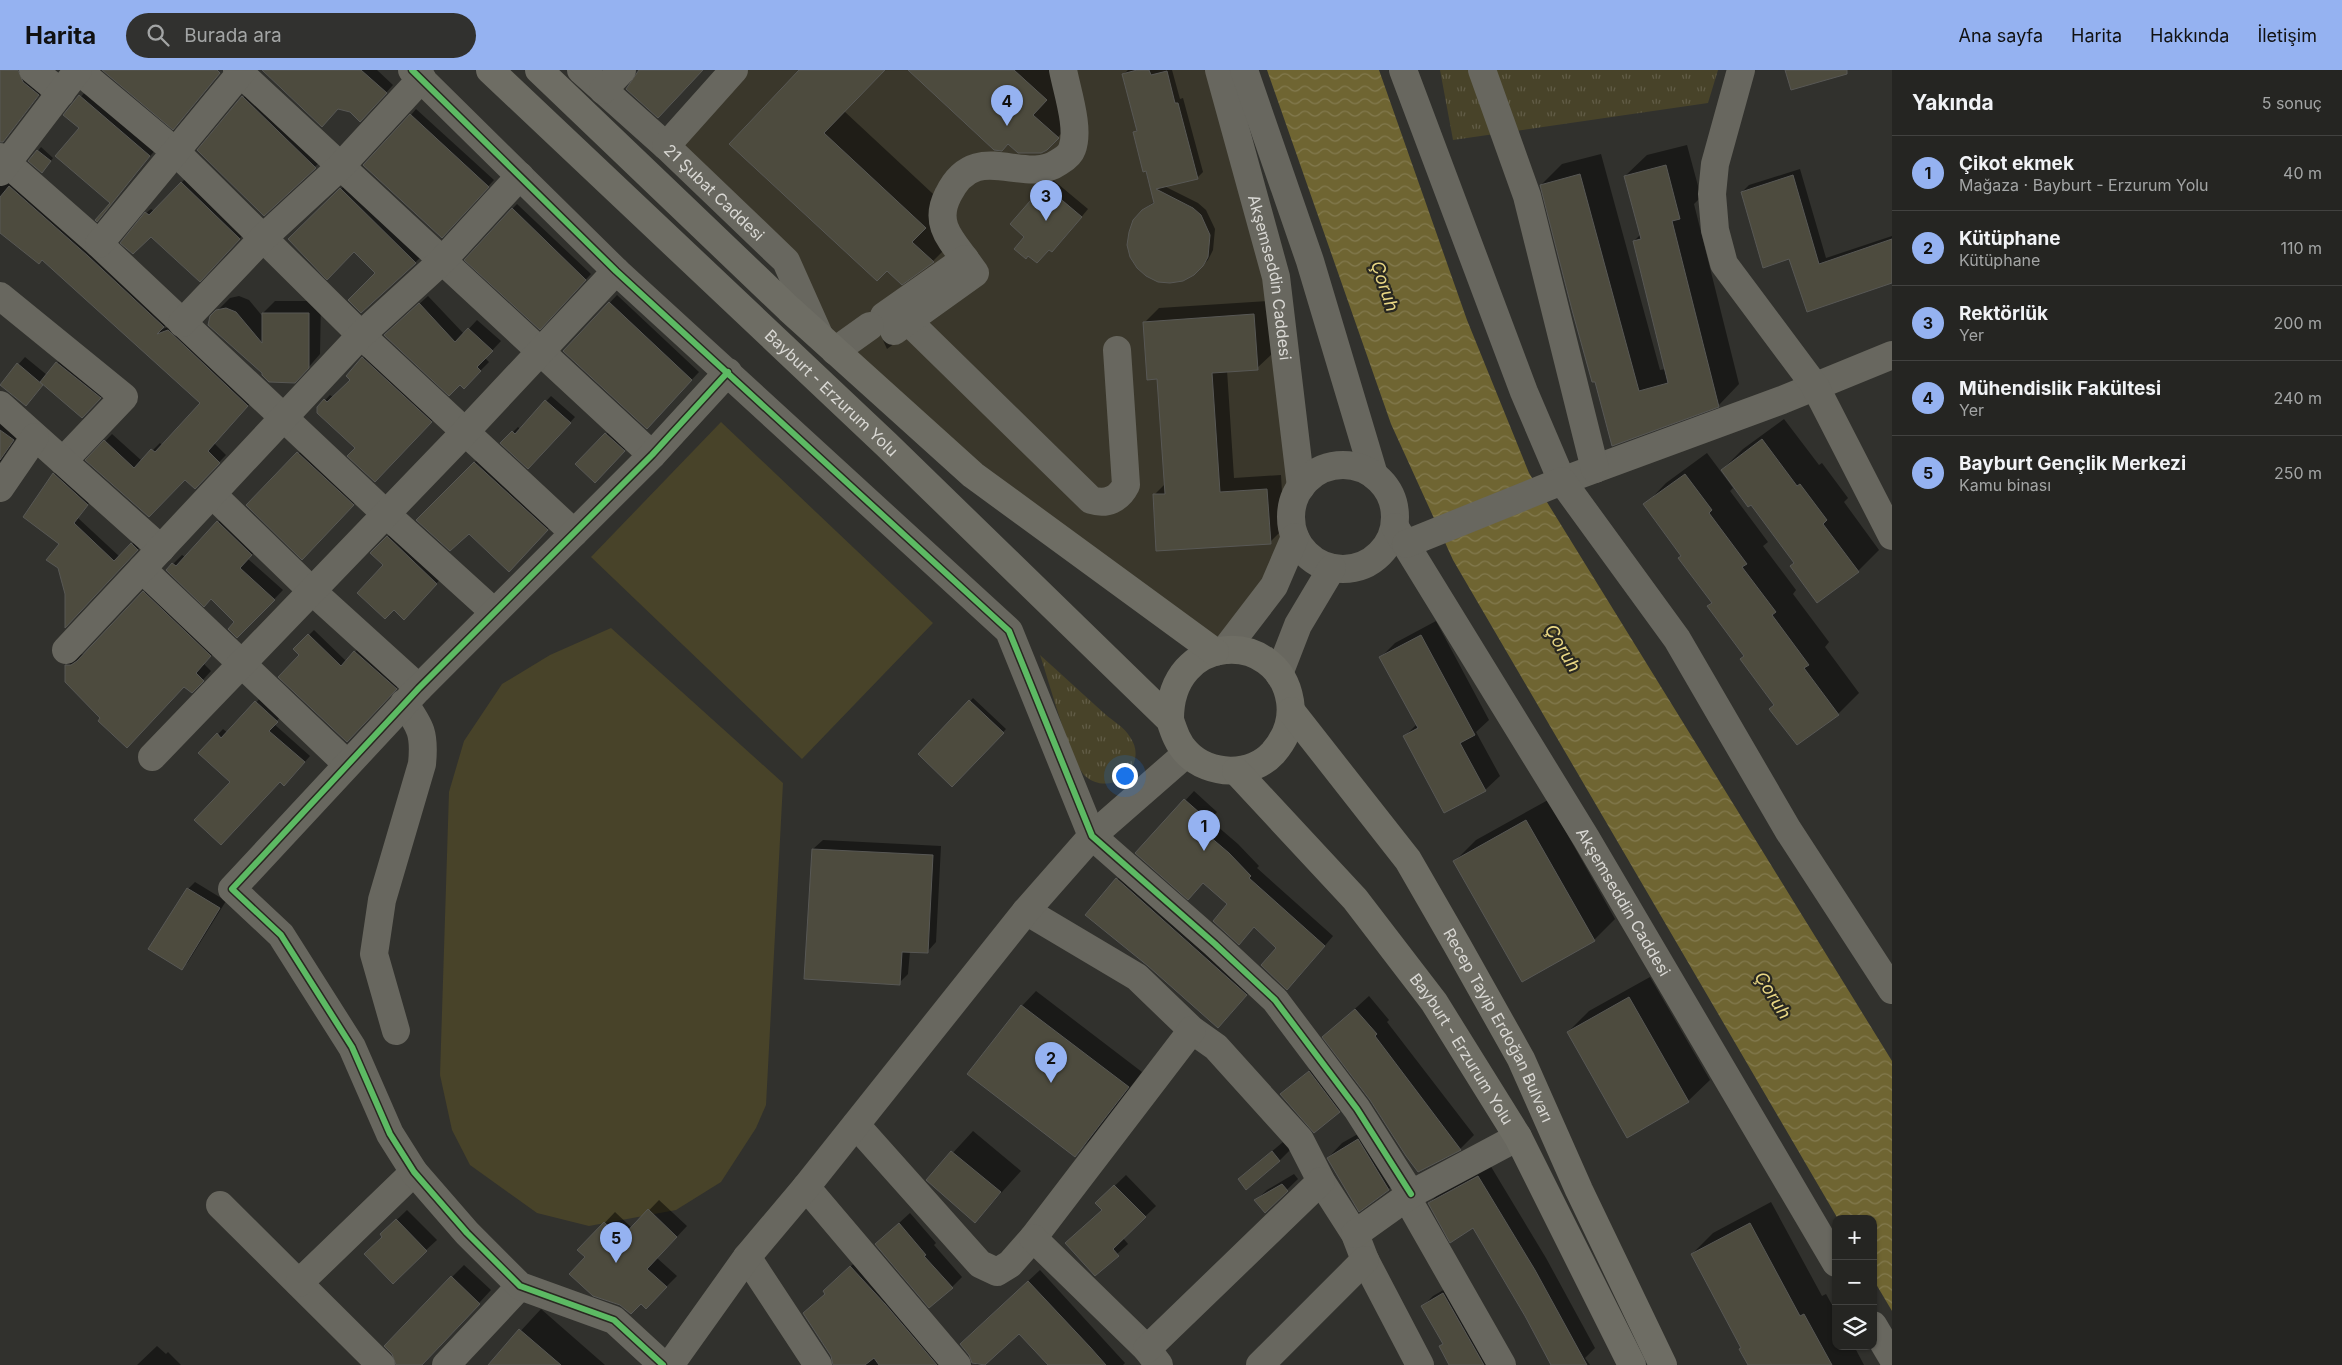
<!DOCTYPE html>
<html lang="tr">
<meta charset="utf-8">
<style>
body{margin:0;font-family:Inter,sans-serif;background:#31312f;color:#f1f3f6}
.controls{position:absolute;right:15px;bottom:15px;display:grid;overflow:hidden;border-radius:10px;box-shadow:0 1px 4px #0004}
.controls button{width:45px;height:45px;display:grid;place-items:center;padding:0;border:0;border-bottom:1px solid #424240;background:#252522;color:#f1f3f6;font:25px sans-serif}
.you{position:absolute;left:1124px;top:705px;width:18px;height:18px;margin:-12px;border:4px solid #fff;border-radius:50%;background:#1a73e8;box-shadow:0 0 0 8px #1a73e833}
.badge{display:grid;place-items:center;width:32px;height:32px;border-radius:50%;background:#95b2f1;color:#111;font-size:16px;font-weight:700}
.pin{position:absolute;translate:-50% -41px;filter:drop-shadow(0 1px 2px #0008)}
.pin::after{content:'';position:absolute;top:26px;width:18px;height:15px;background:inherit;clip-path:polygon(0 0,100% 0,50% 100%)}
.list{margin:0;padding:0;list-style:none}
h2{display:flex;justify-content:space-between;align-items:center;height:65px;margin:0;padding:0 20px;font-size:21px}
h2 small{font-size:16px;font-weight:400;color:#a3a5a5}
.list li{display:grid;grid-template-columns:32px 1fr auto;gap:15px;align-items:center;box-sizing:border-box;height:75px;padding:0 20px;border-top:1px solid #424240}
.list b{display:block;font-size:19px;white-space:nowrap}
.list p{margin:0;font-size:16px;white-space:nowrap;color:#a3a5a5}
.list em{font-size:16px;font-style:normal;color:#a3a5a5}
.icon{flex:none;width:28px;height:28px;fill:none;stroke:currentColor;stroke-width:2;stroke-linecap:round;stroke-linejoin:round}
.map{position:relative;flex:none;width:1892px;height:1295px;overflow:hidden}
header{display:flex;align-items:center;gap:30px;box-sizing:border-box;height:70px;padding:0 25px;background:#95b2f1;color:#111}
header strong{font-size:24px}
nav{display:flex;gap:28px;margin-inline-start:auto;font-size:18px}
.search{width:350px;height:45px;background:#31312f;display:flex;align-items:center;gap:12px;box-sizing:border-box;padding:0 18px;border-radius:28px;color:#a3a5a5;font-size:19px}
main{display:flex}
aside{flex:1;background:#252522}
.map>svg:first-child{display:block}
.built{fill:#3a372b}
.grass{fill:url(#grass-tufts)}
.park{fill:#484329}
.water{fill:url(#water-waves)}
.shadow{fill:#0007}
.building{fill:#4d4b3e;stroke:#585855}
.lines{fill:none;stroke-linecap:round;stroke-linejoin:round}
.minor{stroke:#68675f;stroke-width:28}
.highway{stroke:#6e6d64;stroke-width:28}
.cycleway-casing{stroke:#292821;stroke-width:9}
.cycleway{stroke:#5cba63;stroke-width:6}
.labels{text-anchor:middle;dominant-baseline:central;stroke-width:4.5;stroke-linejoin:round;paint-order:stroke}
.street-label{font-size:16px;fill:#d9d8d4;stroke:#292821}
.water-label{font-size:18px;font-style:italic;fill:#e9d784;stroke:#292821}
</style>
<header>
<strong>Harita</strong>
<div class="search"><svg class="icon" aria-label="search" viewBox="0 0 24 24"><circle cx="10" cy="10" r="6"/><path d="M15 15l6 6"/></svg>Burada ara</div>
<nav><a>Ana sayfa</a><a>Harita</a><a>Hakkında</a><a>İletişim</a></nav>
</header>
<main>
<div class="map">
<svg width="1892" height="1295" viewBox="0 0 1892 1295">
<defs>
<pattern id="grass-tufts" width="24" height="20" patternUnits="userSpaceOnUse" patternTransform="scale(1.25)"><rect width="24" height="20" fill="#484329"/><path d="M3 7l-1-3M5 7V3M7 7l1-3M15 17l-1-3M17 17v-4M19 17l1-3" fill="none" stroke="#625d47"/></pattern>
<pattern id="water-waves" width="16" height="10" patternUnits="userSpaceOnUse" patternTransform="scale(1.25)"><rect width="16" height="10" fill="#6f6532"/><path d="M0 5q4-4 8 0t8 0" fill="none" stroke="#837a4f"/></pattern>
</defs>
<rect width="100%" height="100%" fill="#31312d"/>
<!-- built -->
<path class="built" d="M734,0H1219L1276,207L1301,417L1293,433L1291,449L1295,467L1215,582L819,265L786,191L666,76Z"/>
<!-- grass -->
<path class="grass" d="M1440,0H1718L1708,33L1453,70Z
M1040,585C1062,605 1083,624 1105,644C1113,651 1125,658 1130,667C1150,695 1112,729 1085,706C1071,693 1048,608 1040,585Z"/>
<!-- park -->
<path class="park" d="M721,352L933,553L802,689L591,487Z
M611,558L783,713L766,1035L756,1058L721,1112L676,1140L589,1156L537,1143L470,1095L452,1060L440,1005L449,722L464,671L502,614L550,585Z"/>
<!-- water -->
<path class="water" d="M1267,0H1379L1467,250L1529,403L1892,991V1241L1873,1209V1149H1838L1453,490L1391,354Z"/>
<!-- shadow -->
<path class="shadow" d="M0,0H27L46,17L3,71L0,70Z
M262,0H377L393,15L368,43L338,38L321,55Z
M801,0H884L844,41L946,136L954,170L933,191L902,213L887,200L877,210Z
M909,0H1058L1067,8L1054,23L1079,46L1046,79Z
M1128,0H1172L1180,29L1183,28L1203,102L1197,108L1164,116L1198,133L1206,140L1215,159L1213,180L1208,190L1193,204L1142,141L1155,131L1134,63L1137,60L1124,4Z
M92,14L161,73L97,150L111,133L81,58L65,45Z
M250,20L322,90L264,145L198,80Z
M416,39L494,110L447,161L411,45Z
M1687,75L1701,127L1694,134L1739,314L1718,336L1613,374L1541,115L1562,94L1601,84L1660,300L1666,299L1634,171L1641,164L1625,106L1647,85Z
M41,77L53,88L45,98L30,91Z
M1800,99L1826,188L1892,166V212L1790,188L1742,122L1749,115Z
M0,108L7,111L171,249L161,260L176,253L255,328L214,373L226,385L202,410L87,390L112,364L142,391L160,373L162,375L202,333L42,188L0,161Z
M186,108L244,164L200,210L146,143L151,139L154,141Z
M1052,109L1088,139L1059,174L1049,178L1026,166L1012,154Z
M346,114L420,188L361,242L377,203L354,180L290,169Z
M517,134L591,204L540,258L512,139Z
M617,225L699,302L654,350L564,281Z
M239,226L249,230L263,247V243L275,231H321L320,284L307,299L263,302L211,247L230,228Z
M428,226L464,264L477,250L501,271L485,288L489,292L464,317L394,257Z
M1268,231L1272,284L1257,298L1227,300L1234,408L1281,405L1284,458L1270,472L1154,425L1165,414L1158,308L1145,252L1159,238Z
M884,265L895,273L887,279L882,268Z
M66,283L109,318L82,347L44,314L32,328L1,314L25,287L47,305Z
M368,283L436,346L375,411L357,378L318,338L330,325L333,327L351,310L363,288Z
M551,326L575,347L533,393L502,373L518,357L520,359Z
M0,347L20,363L0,392Z
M1784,349L1819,395L1822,393L1848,428L1844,432L1879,480L1858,501L1817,531L1795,492L1751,433L1722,400L1743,379Z
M613,357L631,373L595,411L577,394Z
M307,375L361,426L310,480L248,435Z
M1707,383L1733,418L1730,421L1768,472L1763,476L1796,520L1793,524L1829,572L1825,577L1859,623L1838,644L1775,635L1741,589L1745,585L1708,536L1713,532L1682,485L1645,435L1666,413Z
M480,387L552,454L515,495L469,463L418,450Z
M58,400L91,430L78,448L120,487L136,470L142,475L66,555V524L54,404Z
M227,443L260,475L248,489L283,520L237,567L236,551L211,528L167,500L182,485L185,487Z
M396,458L444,505L412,540L384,495L372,483Z
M152,514L219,577L204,594L211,601L192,622L185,615L102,648L66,596L74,587L86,583Z
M1436,551L1489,650L1476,662L1500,706L1485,720L1405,666L1417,654L1381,587L1395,573Z
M314,560L346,591L361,576L401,613L347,671L301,585L295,579Z
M262,626L282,645L274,654L310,686L290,709L231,712L200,683L223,659L228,663Z
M973,628L1006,659L952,715L920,684Z
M1194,721L1217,742L1210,750L1238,774L1259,796L1257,798L1333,866L1296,910L1277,878L1204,812L1137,783Z
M1548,730L1615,849L1594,870L1455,791L1476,770Z
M823,770L941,776L936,872L927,882L910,881L908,904L899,913L813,779Z
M1124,802L1253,918L1225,950L1149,895L1087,845Z
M195,812L226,831L188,892L182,898L150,879L188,819Z
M1650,907L1710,1010L1688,1031L1568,962L1589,941Z
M1036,921L1142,1002L1089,1071L1075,1085L969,1004L1022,936Z
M1369,926L1389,950L1387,952L1474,1065L1460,1079L1419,1101L1371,1029L1324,967Z
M1316,995L1346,1034L1339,1041L1288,1018Z
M1372,1056L1403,1105L1389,1119L1328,1088L1342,1073Z
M973,1061L1021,1101L975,1152L928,1110Z
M1283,1072L1290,1080L1279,1091L1239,1109Z
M1490,1095L1546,1188L1595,1278L1585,1288L1590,1295H1552L1526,1245L1473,1156L1429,1133L1441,1122Z
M1294,1104L1298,1109L1265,1141L1256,1130L1267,1120Z
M1126,1105L1156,1136L1123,1168L1128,1174L1095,1204L1103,1139L1097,1133Z
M659,1130L687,1156L657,1188L677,1206L646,1237L579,1180L615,1142L632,1158Z
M1771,1132L1822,1226L1826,1224L1836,1242V1276H1854L1864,1295H1749L1742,1277L1692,1184L1713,1163Z
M407,1140L437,1170L426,1180L382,1164Z
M910,1143L936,1173L934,1175L962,1207L952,1217L876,1174Z
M860,1188L949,1295H835L831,1221L833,1212Z
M464,1195L491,1220L422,1295H397L452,1207Z
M1040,1200L1125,1293L1123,1295H1049L1019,1262L983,1295H977L961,1274Z
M1454,1214L1501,1295H1451L1440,1276L1443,1273L1422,1237L1433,1226Z
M541,1239L605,1295H495L492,1292Z
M157,1276L166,1284L168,1282L181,1295H137Z"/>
<!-- building -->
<path class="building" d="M0,0H18L23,12L39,25L3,72H0Z
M102,0H217L220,3L173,60Z
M262,0H361L387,23L360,52L350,42L338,39L322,57Z
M639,0H703L658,48L626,19Z
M799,0H885L824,63L926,158L912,172L934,192L902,215L887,201L877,211L729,74Z
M908,0H1014L1047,30L1033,45L1059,68L1047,80L1041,83H1018L1008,74L1002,81L994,80Z
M1137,0H1149L1151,5L1167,1L1175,33H1178L1198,109L1156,119L1193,138L1201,145L1210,165L1208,187L1203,196L1194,205L1183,211L1170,213L1158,212L1146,206L1137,198L1130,187L1127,175L1129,162L1133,150L1142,140L1154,133L1146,101L1143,102L1133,62L1137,61L1122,4Z
M1785,0H1847V4L1791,20Z
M79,25L150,86L97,152L95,150L110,133L55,86L79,58L63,45Z
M242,26L316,98L264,146L197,80Z
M410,44L489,117L442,168L363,95Z
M37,80L51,91L42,103L28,91Z
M1666,95L1680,149L1672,151L1719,337L1612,376L1595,312H1592L1572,240L1540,115L1580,104L1639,321L1668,313L1633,171L1641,169L1624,106Z
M1793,105L1819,194L1892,169V213L1807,242L1789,189L1763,198L1741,122Z
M181,112L240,169L200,212L151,167L133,184L120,173L145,142L149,145Z
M1044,115L1082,147L1052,182L1049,180L1037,193L1028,186L1026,189L1014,179L1024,167L1010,154Z
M9,116L88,186L164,257L157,264L168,260L248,336L208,381L220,393L195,419L185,410L149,447L85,390L104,370L134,398L151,379L155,382L200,333L42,190L39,194L0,163V127Z
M340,118L416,193L361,243L348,230L375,203L354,182L327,210L288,169Z
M512,138L586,210L540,260L464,190Z
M609,232L692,310L647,359L563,281Z
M419,233L455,272L468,258L493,281L477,297L481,301L464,319L460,315L449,326L384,265Z
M226,238L236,242L262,273V243H309V298L295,313L269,312L262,305V303L208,255L210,246L216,240Z
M1254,244L1258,300L1212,303L1220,422L1267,419L1271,474L1156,481L1153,424H1165L1157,309L1147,310L1143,252Z
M362,287L432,352L375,412L347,386L355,378L317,343V337L324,329L327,332L350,310L346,306Z
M56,292L101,328L82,348L40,312Z
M17,293L43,315L26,336L0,315Z
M545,330L571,353L528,399L500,373L512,361L515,364Z
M0,360L14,370L0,390Z
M605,363L625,381L595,413L575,394Z
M1762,369L1797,416L1800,414L1827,450L1823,454L1859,502L1817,533L1790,496L1794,493L1751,435L1748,437L1721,400Z
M297,382L354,435L302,490L246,435Z
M474,392L548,460L509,502L469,464L450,481L416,450Z
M53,403L88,435L74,453L114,491L131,473L138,480L65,558V524L58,498L46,490L59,474L23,447Z
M1685,404L1712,440L1709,443L1747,494L1742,497L1776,542L1772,545L1809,595L1804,598L1839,645L1797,675L1769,639L1774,635L1740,589L1744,586L1707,536L1712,533L1678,488L1681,486L1643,434Z
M217,451L252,485L240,498L275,530L237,568L228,559L234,552L211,529L204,537L166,500L172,493L176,496Z
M387,466L437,514L404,550L394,540L385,549L357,523L383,495L370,483Z
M143,521L211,586L196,603L204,611L192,623L184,617L127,678L98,651L100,648L65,612V595H71L77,591Z
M308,564L341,596L354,581L397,619L347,672L278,607L299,585L293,579Z
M1421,565L1475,665L1460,673L1486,721L1444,743L1403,666L1418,658L1379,587Z
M969,630L1004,663L952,717L918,684Z
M255,631L278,652L269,661L305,692L284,716L280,712L221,775L194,750L230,712L198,683L217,663L221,668Z
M1184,729L1209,751L1202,760L1229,783L1251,806L1249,808L1325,876L1287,920L1261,895L1276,878L1254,857L1239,875L1213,851L1227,834L1203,813L1188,830L1135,783Z
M1526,750L1595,871L1522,912L1453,791Z
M812,779L933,785L928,883L902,882L900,915L804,909Z
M1116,808L1247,925L1218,958L1148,896L1085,845Z
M187,818L220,838L182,900L148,879Z
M1629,927L1689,1032L1627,1068L1567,962Z
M1021,935L1129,1017L1075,1087L967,1004Z
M1355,939L1377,964L1375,966L1461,1080L1418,1102L1406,1086L1370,1030L1322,967Z
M1309,1001L1340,1042L1314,1063L1280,1024Z
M1358,1069L1389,1120L1359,1142L1327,1088Z
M951,1081L1001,1122L975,1153L926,1110Z
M1272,1081L1280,1091L1246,1120L1238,1109Z
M1478,1106L1535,1200L1587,1295H1551L1525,1246L1473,1158L1450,1173L1428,1133Z
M1282,1114L1288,1121L1265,1143L1254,1130Z
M1114,1115L1146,1147L1113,1179L1119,1186L1095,1206L1065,1173L1102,1140L1095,1133Z
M648,1139L677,1167L647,1199L667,1217L646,1239L641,1234L631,1244L620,1235L593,1226L569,1204L585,1187L577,1180L604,1152L621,1168Z
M396,1149L427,1181L393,1214L364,1184L382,1167L380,1164Z
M899,1153L926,1185L924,1186L953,1218L929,1238L875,1174Z
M1750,1153L1800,1246L1804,1244L1832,1295H1748L1739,1279L1741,1278L1691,1184Z
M850,1196L885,1234L937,1295H879L874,1288L865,1295H833L831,1286L803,1243L825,1224L823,1221Z
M451,1206L480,1234L422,1295H396L392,1284L384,1276Z
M1028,1211L1090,1277L1106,1295H1048L1019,1264L985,1295L972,1293L969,1285L960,1274Z
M1443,1223L1484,1295H1449L1439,1276L1443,1274L1421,1236Z
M519,1259L561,1295H488Z"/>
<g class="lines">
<!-- minor -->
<g class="minor">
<path d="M33,0L61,23"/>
<path d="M78,0L177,83L361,265L574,463"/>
<path d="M237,0L652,385"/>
<path d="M412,0L616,201L1009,561L1092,766L1215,874L1275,930L1357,1039L1411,1124"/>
<path id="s1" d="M581,0L666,76L786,191L819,265"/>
<path id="s2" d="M1219,0L1276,207L1301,417"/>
<path d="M1244,0L1310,191L1374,405"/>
<path d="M1403,0L1524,322L1562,411L1782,330L1892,285"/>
<path d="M1482,0L1527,126L1595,399"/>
<path d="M1741,0L1715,94L1712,124L1715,160L1724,194L1815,316L1892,466"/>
<path d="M603,20L622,0"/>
<path d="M666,76L734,0"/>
<path d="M0,87L99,174L386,444L494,542"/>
<path d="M0,102L78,0"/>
<path d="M99,174L243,0"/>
<path d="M965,189C949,168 934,152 948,125C976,67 1023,117 1059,92C1064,89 1070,85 1072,79C1080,59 1067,21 1063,0"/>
<path d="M0,226L124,327L63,391"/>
<path d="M898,237L908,251L1091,430C1107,435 1119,429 1126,415L1117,280"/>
<path d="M884,246L965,189L975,203L894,261"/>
<path d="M182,253L263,168L340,97L422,8"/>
<path d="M835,281L870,256"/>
<path d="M0,335L161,479"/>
<circle cx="1343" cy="447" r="52"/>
<path d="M0,418L35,367"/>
<path d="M213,425L312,521L419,618"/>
<path id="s3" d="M1395,457L1586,768L1836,1193"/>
<path d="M1406,474L1562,411L1677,569L1788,760L1892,920"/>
<path d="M142,499L347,694"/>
<path d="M66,580L361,265L442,191L520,106"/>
<path d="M1225,580L1274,516L1295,467"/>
<path d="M1279,604L1298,555L1332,498"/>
<path d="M152,687L465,362L616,201"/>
<path d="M1026,841L1137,907L1192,960L1216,977L1300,1070L1321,1111L1355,1164L1365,1190L1420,1295"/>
<path d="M396,961L374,884L382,830L422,694C425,664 421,657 404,633"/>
<path d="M856,1055L980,1194L997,1202L1010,1194L1033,1168L1192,960"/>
<path d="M806,1117L957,1295"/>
<path d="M1407,1128L1502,1295"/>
<path d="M220,1135L381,1295"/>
<path d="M1355,1164L1411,1124L1518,1067"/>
<path d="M1033,1168L1147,1279L1159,1295"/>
<path d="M747,1187L818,1295"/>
<path d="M299,1213L414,1102"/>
<path d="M1873,1255L1892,1287"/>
<path d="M1147,1279L1321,1111"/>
<path d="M446,1295L520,1216"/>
<path d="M663,1295L614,1250L520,1216L467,1163L414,1102L390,1064L352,977L281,865L232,819L419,618L652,385L728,302"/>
<path d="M670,1295L747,1187L806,1117L1026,841L1092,766L1187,683"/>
<path d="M1260,1295L1365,1190"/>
</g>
<!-- highway -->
<g class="highway">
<path id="s4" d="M490,0L887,375L1170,650C1174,662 1178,674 1187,683C1210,706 1251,707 1273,683C1286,668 1293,651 1290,631C1278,558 1169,562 1170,650"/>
<path d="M539,0L789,239L973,405L1215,582"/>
<path id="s5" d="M1291,641L1408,790L1457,875L1521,989L1579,1120L1663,1295"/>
<path id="s6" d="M1236,701L1355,829L1434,932L1518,1067L1632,1295"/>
</g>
<defs>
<path id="cycleway" d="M412,0L616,201L1009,561L1092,766L1215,874L1275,930L1357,1039L1411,1124
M663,1295L614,1250L520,1216L467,1163L414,1102L390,1064L352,977L281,865L232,819L419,618L652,385L728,302"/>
</defs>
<!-- cycleway casing -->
<use href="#cycleway" class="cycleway-casing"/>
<!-- cycleway -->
<use href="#cycleway" class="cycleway"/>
</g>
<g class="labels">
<!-- street labels -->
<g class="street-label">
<text stroke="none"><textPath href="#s1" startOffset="181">21 Şubat Caddesi</textPath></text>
<text stroke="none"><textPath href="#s2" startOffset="214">Akşemseddin Caddesi</textPath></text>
<text stroke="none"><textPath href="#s4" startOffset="470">Bayburt - Erzurum Yolu</textPath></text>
<text stroke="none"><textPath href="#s3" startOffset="439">Akşemseddin Caddesi</textPath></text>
<text stroke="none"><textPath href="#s5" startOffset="378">Recep Tayip Erdoğan Bulvarı</textPath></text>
<text stroke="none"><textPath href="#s6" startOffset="359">Bayburt - Erzurum Yolu</textPath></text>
</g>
<!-- water labels -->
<g class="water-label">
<text transform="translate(1385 216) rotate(71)">Çoruh</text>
<text transform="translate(1563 578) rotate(59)">Çoruh</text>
<text transform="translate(1773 925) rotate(58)">Çoruh</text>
</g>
</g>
</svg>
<div class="controls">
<button>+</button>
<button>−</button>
<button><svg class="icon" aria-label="layers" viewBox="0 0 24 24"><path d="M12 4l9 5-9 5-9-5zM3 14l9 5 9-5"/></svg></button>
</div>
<div class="you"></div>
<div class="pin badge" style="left:1204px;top:781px">1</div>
<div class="pin badge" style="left:1051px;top:1013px">2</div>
<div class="pin badge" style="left:1046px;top:151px">3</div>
<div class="pin badge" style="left:1007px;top:56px">4</div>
<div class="pin badge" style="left:616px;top:1193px">5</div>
</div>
<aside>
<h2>Yakında<small>5 sonuç</small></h2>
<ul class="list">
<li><span class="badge">1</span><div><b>Çikot ekmek</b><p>Mağaza · Bayburt - Erzurum Yolu</p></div><em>40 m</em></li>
<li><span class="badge">2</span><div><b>Kütüphane</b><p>Kütüphane</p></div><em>110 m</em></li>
<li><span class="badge">3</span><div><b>Rektörlük</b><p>Yer</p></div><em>200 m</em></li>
<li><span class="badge">4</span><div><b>Mühendislik Fakültesi</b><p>Yer</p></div><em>240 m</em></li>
<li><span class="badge">5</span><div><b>Bayburt Gençlik Merkezi</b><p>Kamu binası</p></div><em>250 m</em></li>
</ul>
</aside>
</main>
